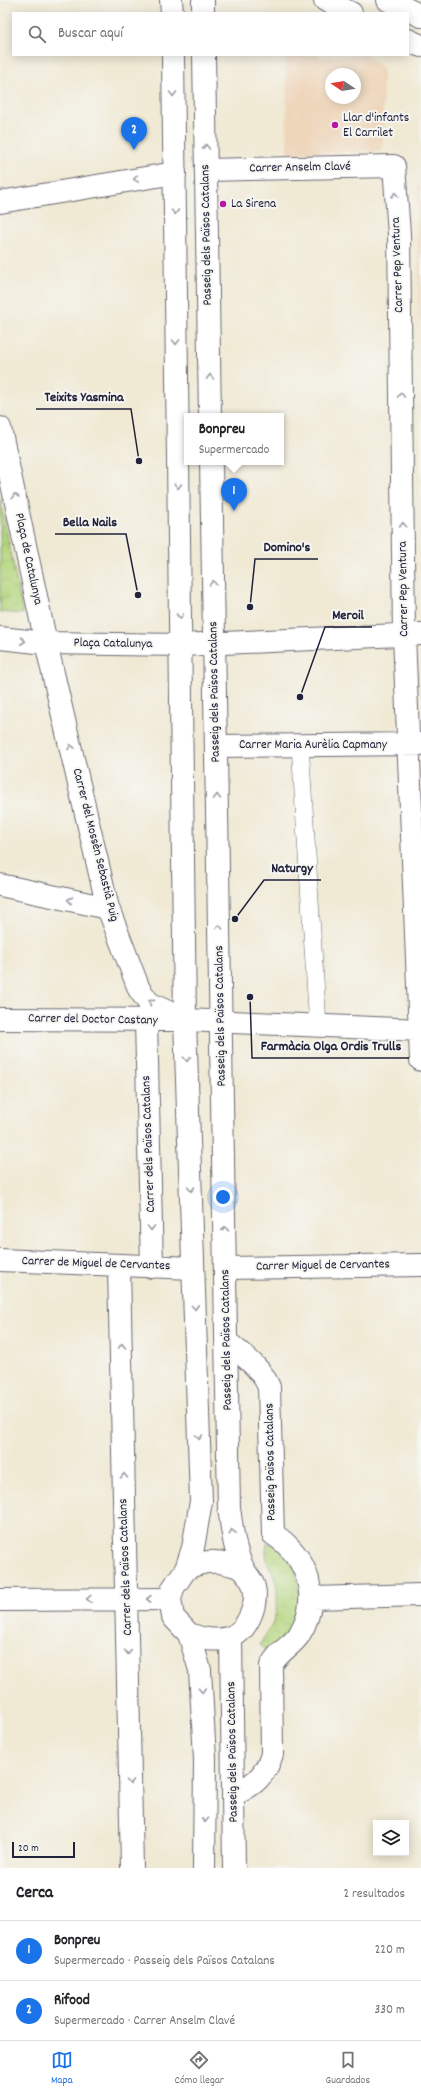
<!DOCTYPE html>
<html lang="es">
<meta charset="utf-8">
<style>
body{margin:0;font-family:Dekko,sans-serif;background:#f6f6f6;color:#202124}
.controls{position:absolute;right:12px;bottom:12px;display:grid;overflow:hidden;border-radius:0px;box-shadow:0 2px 10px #0003}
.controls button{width:36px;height:36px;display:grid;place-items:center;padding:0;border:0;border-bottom:1px solid #e0e0e0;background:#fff;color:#202124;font:20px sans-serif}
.compass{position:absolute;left:325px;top:68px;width:36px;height:36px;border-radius:50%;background:#fff;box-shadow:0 2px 10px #0003;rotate:282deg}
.scale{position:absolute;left:12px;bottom:10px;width:63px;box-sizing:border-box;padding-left:4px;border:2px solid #22223b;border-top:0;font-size:11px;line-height:14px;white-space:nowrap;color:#22223b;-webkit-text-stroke:3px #f6f6f2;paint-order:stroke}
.you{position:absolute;left:223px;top:1197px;width:14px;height:14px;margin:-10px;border:3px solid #fff;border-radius:50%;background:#1a73e8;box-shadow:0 0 0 6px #1a73e833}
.badge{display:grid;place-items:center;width:26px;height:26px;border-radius:50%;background:#1a73e8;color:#fff;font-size:13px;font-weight:700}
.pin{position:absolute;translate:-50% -33px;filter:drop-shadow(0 1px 2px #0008)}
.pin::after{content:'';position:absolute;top:21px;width:14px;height:12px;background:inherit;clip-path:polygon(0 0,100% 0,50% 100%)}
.popup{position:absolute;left:184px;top:413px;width:100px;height:52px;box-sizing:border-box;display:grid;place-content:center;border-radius:0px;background:#fff;filter:drop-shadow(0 1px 3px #0005);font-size:13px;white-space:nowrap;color:#757577}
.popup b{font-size:15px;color:#202124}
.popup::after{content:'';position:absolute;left:50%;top:100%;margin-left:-8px;border:8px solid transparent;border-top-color:#fff}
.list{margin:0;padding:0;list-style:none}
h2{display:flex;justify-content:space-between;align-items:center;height:52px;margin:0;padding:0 16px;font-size:17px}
h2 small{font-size:13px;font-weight:400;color:#757577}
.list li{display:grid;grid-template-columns:26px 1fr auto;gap:12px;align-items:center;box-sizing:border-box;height:60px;padding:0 16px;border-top:1px solid #e0e0e0}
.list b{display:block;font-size:15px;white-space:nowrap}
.list p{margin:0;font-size:13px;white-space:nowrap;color:#757577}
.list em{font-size:13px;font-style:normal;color:#757577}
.icon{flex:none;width:22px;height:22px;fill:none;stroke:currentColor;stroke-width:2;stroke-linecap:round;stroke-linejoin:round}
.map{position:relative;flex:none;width:421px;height:1868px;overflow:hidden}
.search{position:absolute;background:#fff;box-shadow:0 2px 10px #0003;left:12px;right:12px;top:12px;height:44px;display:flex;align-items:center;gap:10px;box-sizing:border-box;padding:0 14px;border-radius:0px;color:#757577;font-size:15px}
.sheet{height:172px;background:#fff}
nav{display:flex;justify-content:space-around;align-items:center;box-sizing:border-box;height:56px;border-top:1px solid #e0e0e0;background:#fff;font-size:11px;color:#757577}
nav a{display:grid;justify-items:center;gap:2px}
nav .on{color:#1a73e8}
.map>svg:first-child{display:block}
.built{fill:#eed6bb;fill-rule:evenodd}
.park{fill:url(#park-crowns);stroke:#6b7c5c}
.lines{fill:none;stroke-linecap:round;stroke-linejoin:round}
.pedestrian-casing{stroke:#6a6871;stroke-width:18}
.minor-casing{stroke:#6a6871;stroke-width:24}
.tertiary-casing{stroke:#6a6871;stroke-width:24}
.secondary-casing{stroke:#6a6871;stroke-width:24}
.pedestrian{stroke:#fff;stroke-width:17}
.minor{stroke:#fff;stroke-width:22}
.tertiary{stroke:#fff;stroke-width:22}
.secondary{stroke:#fff;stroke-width:22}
.oneway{stroke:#9c9ca7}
.poi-dot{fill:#b5179e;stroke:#f6f6f2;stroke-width:1.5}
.labels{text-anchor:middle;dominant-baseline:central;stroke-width:4;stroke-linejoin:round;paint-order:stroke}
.poi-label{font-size:13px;fill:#22223b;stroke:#f6f6f2;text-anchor:start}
.street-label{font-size:13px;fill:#22223b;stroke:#f6f6f2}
.leader{fill:none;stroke:#22223b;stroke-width:1.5}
.callout-dot{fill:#22223b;stroke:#f6f6f2;stroke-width:1.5}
.callout-label{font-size:14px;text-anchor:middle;font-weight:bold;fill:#22223b;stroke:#f6f6f2;stroke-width:4;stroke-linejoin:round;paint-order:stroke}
</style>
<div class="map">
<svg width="421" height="1868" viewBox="0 0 421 1868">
<defs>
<pattern id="park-crowns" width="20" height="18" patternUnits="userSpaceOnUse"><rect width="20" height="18" fill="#b4d57d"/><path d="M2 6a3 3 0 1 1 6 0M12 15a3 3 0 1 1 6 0" fill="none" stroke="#9ab76d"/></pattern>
</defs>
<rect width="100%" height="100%" fill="#f6f6f2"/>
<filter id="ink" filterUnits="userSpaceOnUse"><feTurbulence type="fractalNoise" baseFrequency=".025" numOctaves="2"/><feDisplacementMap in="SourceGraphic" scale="8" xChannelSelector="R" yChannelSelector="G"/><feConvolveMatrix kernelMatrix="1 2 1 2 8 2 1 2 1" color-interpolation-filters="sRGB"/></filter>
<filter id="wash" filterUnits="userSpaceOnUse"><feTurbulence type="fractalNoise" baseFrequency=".012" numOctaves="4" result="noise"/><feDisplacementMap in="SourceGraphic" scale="16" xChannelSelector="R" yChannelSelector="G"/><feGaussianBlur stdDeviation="0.9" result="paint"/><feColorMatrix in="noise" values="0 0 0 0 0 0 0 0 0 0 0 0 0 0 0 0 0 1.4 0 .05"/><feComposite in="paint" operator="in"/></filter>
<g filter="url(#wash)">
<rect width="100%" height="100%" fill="#f0e9d4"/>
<!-- built -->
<path class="built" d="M286,55H319V57L366,55L383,68V151L287,153ZM331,74H355V98H331Z
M417,186H421V365Z"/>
<!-- park -->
<path class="park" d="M0,498L23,614L0,612Z
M267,1543L277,1544L295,1567L303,1613L286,1640L269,1652L260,1645C263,1638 267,1633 271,1627C277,1615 279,1597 276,1584C273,1567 263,1564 267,1543Z"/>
</g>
<g filter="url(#ink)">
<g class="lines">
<defs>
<path id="pedestrian" d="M300,745L318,1026"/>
<path id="minor" d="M206,170L394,166L399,234L404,634L421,1060
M0,202L175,173
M0,428L46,643L108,908L139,989L149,1003L185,1020
M0,638L46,643L181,645L421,634
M216,746L421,744
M0,885L108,908
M0,1019L185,1020L421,1030
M146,1021L152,1267
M0,1260L193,1268
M119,1266L132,1868
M225,1268L421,1265
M227,1342C243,1355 261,1368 269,1387L273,1534C308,1557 322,1598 299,1635C291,1647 277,1652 271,1666L272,1754C266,1775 254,1785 235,1794
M312,1598L421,1595
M0,1600L170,1599"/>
<path id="tertiary" d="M325,0L351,13
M388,0L421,16
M408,40L421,46"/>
<path id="secondary" d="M171,0L172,13
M203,0V13
M173,55L185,1020L201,1501L193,1548L186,1569L173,1588L170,1599L173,1617L189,1634L200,1670L205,1759L204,1868
M204,55L210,416
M186,1569C206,1559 222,1560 243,1569
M189,1634C201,1639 218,1642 231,1637C248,1630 258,1604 254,1587C252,1579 246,1575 243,1568C234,1550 232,1528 229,1508L211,462
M231,1637L234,1868"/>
</defs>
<!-- pedestrian casing -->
<use href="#pedestrian" class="pedestrian-casing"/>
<!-- minor casing -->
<use href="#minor" class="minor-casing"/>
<!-- tertiary casing -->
<use href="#tertiary" class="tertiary-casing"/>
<!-- secondary casing -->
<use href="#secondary" class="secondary-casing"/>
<!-- pedestrian -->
<use href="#pedestrian" class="pedestrian"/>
<!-- minor -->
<use href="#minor" class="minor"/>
<!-- tertiary -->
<use href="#tertiary" class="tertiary"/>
<!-- secondary -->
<use href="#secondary" class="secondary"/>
</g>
<!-- one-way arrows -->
<defs><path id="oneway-chevron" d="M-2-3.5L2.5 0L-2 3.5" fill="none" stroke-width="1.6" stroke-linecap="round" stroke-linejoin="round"/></defs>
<g class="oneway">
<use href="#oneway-chevron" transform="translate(173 94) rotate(89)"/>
<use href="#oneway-chevron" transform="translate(206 147) rotate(-91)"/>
<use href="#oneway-chevron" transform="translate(136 179) rotate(171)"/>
<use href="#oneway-chevron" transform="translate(395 195) rotate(-92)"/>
<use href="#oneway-chevron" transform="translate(175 212) rotate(89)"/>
<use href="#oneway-chevron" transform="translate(176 342) rotate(89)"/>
<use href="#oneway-chevron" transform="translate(210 377) rotate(-91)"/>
<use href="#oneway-chevron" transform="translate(401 395) rotate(-91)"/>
<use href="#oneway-chevron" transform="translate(178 486) rotate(89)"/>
<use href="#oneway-chevron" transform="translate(15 496) rotate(-102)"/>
<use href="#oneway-chevron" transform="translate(403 525) rotate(-91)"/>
<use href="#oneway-chevron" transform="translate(213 583) rotate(-91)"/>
<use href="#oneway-chevron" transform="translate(180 616) rotate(88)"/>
<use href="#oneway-chevron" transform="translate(23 641) rotate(6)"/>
<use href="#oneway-chevron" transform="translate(71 747) rotate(-103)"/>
<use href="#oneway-chevron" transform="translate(217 797) rotate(-91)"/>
<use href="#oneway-chevron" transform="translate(70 900) rotate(-168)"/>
<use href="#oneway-chevron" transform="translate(219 927) rotate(-91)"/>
<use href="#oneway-chevron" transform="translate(151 1002) rotate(-143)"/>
<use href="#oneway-chevron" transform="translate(187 1059) rotate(87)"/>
<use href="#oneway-chevron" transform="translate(191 1189) rotate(89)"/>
<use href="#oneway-chevron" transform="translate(151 1228) rotate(89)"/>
<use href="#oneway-chevron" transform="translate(225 1229) rotate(-91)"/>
<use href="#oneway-chevron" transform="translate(195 1307) rotate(86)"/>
<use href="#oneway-chevron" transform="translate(122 1346) rotate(-91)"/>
<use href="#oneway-chevron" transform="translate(199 1437) rotate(88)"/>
<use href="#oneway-chevron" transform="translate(124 1476) rotate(-91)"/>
<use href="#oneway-chevron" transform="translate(232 1532) rotate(-103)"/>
<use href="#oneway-chevron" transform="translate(89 1599) rotate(179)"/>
<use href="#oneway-chevron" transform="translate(149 1599) rotate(-180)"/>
<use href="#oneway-chevron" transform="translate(128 1652) rotate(89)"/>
<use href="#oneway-chevron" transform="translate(202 1690) rotate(87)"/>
<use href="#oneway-chevron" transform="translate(130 1782) rotate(89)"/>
<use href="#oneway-chevron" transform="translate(205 1820) rotate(90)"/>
</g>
</g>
<!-- markers -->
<g class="poi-dot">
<circle cx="335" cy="125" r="4"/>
<circle cx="223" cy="204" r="4"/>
</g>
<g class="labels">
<!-- poi labels -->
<g class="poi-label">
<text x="343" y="118">Llar d'infants<tspan x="343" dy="15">El Carrilet</tspan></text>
<text x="231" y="204">La Sirena</text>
</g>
<!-- street labels -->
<g class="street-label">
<text transform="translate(300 168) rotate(-1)">Carrer Anselm Clavé</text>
<text transform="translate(207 235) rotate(-91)">Passeig dels Països Catalans</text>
<text transform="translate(398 265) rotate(-92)">Carrer Pep Ventura</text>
<text transform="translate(28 559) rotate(78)">Plaça de Catalunya</text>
<text transform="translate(404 589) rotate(-91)">Carrer Pep Ventura</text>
<text transform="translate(113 644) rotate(1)">Plaça Catalunya</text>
<text transform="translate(215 692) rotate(-91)">Passeig dels Països Catalans</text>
<text x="313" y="745">Carrer Maria Aurèlia Capmany</text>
<text transform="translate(95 845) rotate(76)">Carrer del Mossèn Sebastià Puig</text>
<text transform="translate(221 1016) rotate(-91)">Passeig dels Països Catalans</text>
<text transform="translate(93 1020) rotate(1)">Carrer del Doctor Castany</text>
<text transform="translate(149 1144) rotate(-92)">Carrer dels Països Catalans</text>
<text transform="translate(96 1264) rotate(2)">Carrer de Miguel de Cervantes</text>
<text transform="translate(323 1266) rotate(-1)">Carrer Miguel de Cervantes</text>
<text transform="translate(227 1340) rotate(-91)">Passeig dels Països Catalans</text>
<text transform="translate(271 1462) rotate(-91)">Passeig Països Catalans</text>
<text transform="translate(126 1567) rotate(-92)">Carrer dels Països Catalans</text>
<text transform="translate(233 1752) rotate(-91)">Passeig dels Països Catalans</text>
</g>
</g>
<!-- callouts -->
<path class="leader" d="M139 461L131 409H36M138 595L126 534H55M250 607L255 559H318M300 697L325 627H372M235 919L264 880H321M250 997L252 1058H409"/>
<g class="callout-dot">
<circle cx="139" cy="461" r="4"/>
<circle cx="138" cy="595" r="4"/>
<circle cx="250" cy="607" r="4"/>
<circle cx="300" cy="697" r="4"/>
<circle cx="235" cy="919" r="4"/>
<circle cx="250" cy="997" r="4"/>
</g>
<g class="callout-label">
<text x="84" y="401">Teixits Yasmina</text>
<text x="90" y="526">Bella Nails</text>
<text x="287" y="551">Domino's</text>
<text x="348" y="619">Meroil</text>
<text x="292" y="872">Naturgy</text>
<text x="331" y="1050">Farmàcia Olga Ordis Trulls</text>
</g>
</svg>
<div class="controls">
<button><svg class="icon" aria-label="layers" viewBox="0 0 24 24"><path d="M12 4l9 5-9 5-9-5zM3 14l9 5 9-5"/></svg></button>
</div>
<svg class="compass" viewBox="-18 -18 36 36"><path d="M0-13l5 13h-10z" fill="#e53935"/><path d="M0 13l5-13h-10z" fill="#757577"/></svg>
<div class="scale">20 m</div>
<div class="you"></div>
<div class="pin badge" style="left:234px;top:511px">1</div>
<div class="popup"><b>Bonpreu</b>Supermercado</div>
<div class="pin badge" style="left:134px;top:150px">2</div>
<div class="search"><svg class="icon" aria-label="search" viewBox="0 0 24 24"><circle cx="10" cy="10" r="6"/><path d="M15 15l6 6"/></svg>Buscar aquí</div>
</div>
<section class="sheet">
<h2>Cerca<small>2 resultados</small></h2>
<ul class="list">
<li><span class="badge">1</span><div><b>Bonpreu</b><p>Supermercado · Passeig dels Països Catalans</p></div><em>220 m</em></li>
<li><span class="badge">2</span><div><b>Rifood</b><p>Supermercado · Carrer Anselm Clavé</p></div><em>330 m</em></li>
</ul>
</section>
<nav>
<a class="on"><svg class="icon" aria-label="map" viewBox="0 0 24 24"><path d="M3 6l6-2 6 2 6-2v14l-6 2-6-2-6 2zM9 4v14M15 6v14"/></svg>Mapa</a>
<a><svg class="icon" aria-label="directions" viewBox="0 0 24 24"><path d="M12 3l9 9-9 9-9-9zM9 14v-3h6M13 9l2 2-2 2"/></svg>Cómo llegar</a>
<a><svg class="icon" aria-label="saved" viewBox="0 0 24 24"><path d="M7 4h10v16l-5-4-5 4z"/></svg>Guardados</a>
</nav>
